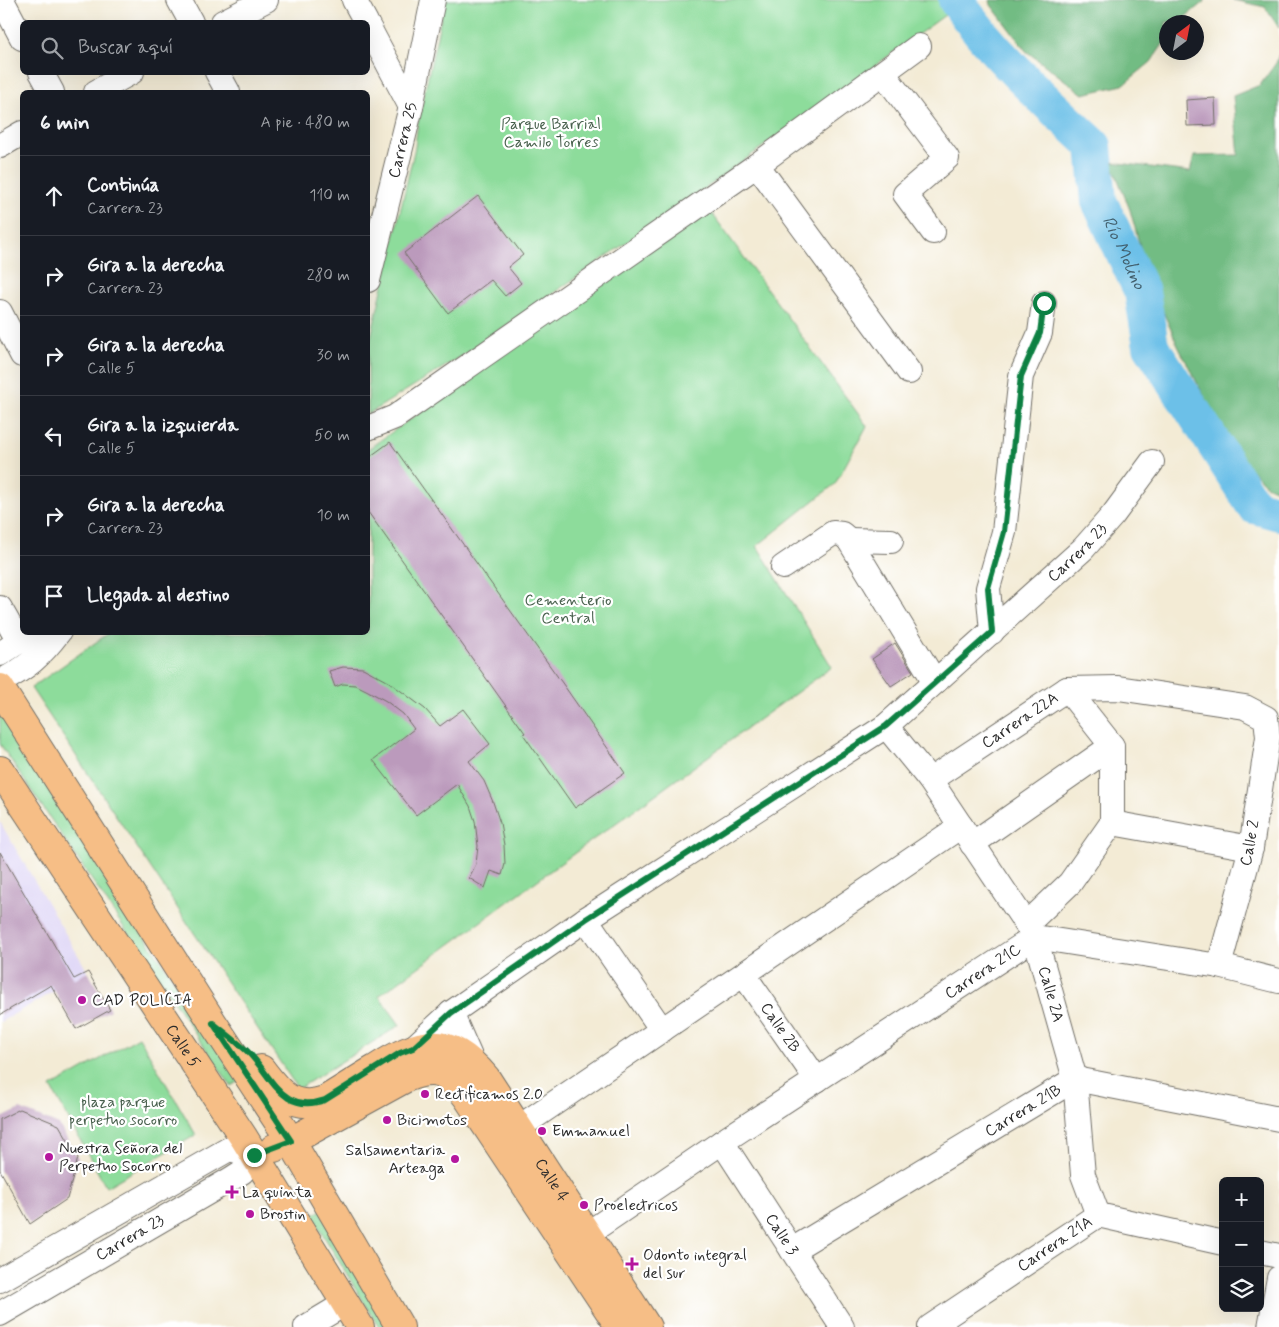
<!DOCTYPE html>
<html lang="es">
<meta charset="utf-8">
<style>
body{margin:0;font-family:Mynerve,sans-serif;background:#20242c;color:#f1f3f6}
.controls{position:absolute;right:15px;bottom:15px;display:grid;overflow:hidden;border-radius:8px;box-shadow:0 5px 20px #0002}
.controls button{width:45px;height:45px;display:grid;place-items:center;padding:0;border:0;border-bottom:1px solid #363941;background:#171b24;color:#f1f3f6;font:25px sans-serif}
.compass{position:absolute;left:1159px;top:15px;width:45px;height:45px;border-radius:50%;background:#171b24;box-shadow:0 5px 20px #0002;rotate:32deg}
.stop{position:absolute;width:15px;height:15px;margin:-11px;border:4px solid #0b8043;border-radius:50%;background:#fff}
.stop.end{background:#0b8043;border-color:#fff;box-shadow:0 1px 5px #0008}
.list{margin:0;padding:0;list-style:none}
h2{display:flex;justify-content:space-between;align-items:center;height:65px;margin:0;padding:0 20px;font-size:21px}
h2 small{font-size:16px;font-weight:400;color:#9ea1a6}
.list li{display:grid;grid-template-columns:32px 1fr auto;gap:15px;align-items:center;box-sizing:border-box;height:80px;padding:0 20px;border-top:1px solid #363941}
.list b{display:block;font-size:19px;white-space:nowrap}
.list p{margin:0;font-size:16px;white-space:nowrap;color:#9ea1a6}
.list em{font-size:16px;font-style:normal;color:#9ea1a6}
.icon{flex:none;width:28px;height:28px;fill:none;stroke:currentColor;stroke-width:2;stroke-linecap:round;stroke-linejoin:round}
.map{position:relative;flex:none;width:1279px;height:1327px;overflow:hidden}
.search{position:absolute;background:#171b24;box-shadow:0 5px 20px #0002;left:20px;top:20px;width:350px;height:55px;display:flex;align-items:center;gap:12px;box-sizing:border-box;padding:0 18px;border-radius:8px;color:#9ea1a6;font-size:19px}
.panel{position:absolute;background:#171b24;box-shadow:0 5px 20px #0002;left:20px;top:90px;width:350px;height:545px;border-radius:8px}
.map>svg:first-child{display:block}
.built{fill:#ded5f6}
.green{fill:#8ddc9b;stroke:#5c8463}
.forest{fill:#72bc83;stroke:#4e7457}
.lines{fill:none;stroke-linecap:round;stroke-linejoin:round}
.river{stroke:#6cc0e8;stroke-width:36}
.building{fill:#bb9abc}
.minor-casing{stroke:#716e66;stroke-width:26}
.major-casing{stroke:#716e66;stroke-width:30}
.minor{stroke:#fff;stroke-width:24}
.major{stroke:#f6be86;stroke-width:28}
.route{stroke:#0b8043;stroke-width:6}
.poi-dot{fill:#b5179e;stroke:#fff;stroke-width:2}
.labels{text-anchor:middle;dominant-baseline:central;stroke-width:4.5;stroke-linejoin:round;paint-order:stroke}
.park-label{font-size:16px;fill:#48604d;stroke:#fff}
.street-label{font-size:16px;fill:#2b2b2b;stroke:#fff}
.poi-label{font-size:16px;fill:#2b2b2b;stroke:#fff;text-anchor:start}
.water-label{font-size:18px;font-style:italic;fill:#425f6d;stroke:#fff}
</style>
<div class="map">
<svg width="1279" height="1327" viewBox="0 0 1279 1327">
<rect width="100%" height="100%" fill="#fff"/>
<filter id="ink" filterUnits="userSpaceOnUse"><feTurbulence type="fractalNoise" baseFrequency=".02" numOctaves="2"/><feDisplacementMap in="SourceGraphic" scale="10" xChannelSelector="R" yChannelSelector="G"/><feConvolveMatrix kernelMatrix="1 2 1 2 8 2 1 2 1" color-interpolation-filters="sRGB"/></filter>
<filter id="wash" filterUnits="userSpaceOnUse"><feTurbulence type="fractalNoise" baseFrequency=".0096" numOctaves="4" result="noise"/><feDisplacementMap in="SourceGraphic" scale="20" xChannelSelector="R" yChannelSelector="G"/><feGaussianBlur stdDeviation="1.12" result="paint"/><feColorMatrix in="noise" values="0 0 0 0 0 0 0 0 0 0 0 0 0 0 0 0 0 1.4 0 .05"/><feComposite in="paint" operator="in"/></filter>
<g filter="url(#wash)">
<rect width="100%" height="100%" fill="#f3ebd5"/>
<!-- built -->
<path class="built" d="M0,822L88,972L0,1022Z"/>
<!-- green -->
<path class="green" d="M445,0H946L952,10L700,192L462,356L368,414V350L415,147L418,122Z
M708,208L867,426L835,484L757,546L832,667L598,836L379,996L400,1025L298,1089L31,688L109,633L368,632V449Z
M0,713L239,1081L231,1086L0,744Z
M139,1037L196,1135L106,1187L51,1087Z
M322,1210L391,1327H379L311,1215Z"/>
<!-- forest -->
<path class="forest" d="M990,0H1206L1179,22H1166V40L1151,62L1123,85L1083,94L1026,51L991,5Z
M1233,0H1279V28L1265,7Z
M1279,54V491L1266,485L1239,457L1205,398L1178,346L1149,279L1130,210L1111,162L1190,172L1194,156L1239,155L1233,96L1260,85L1276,63Z"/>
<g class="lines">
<!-- river -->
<path class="river" id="s1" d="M956,0C994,56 1045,100 1094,146L1099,201L1142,292L1151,346L1254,506L1279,513"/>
</g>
<g id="blocks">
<!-- building -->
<path class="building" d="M1215,98L1216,125L1187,126L1186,100Z
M478,196L523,255L508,267L521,283L505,296L491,280L448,313L404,253Z
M390,442L565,687L625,773L575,808L523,734L525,733L368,512V458Z
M895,643L913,672L891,686L872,659Z
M343,667L363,668L389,682L425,709L440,726L463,709L490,744L469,761L484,781L493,802L500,823L504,845L505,864L502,875L491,871L485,888L469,878L476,864L478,846L475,821L470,806L457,784L416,815L373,760L414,729L403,714L386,701L368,691L356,685L343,684L335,687L329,671Z
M0,852L74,979L88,972L110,1010L76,1029L51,985L0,1015Z
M20,1109L59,1125L78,1158L67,1199L30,1224L0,1170V1119Z"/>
</g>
</g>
<g filter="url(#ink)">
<use href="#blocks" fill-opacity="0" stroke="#716e66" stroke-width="1"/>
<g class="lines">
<defs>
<g id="minor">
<path d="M2,0L22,38"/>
<path d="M179,0L191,22"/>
<path d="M354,0L366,22"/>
<path d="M223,22L266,0"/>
<path d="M368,26L411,107"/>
<path d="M41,72L52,92"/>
<path d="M217,72L228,92"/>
<path d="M883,73L947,158L905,194L933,232"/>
<path d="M96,92L132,72"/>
<path d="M0,146L22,133"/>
<path d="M757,165L909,372"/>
<path id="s2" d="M368,280L411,107L433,0"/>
<path d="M0,312L22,355"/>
<path d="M368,428L395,417L757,165L919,46"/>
<path d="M849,540L891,541"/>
<path d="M783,567L833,533L842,534L849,540L935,682"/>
<path d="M0,608L19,642"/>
<path d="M992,632L988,588L1004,532L1021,376L1040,333L1044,303"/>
<path d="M0,654L34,632"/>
<path d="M0,682C28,667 40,657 59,632"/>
<path id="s3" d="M886,726L930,780L1035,937L1075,1079L1083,1175L1098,1215"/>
<path id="s4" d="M930,780L1067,689L1118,688L1245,707L1266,718L1268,737L1251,848L1219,966"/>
<path d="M1112,823L1251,848"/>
<path d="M972,844L1112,746"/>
<path d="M586,919L662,1030"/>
<path d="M1027,924L1070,883L1112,823V746L1067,689"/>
<path id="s5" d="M744,975L817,1080"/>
<path d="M451,1013L472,1061"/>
<path id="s6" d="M413,1048L451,1013L586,919L886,726L1083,549L1113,515L1152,462"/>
<path d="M518,1128L961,826"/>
<path id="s7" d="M722,1142L842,1327"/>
<path id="s8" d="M587,1234L722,1142L1035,937L1219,966L1279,981"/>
<path id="s9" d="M792,1250L1075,1079L1279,1119"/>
<path d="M1260,1252L1279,1256"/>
<path d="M0,1280L229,1149L254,1155L242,1172L231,1179L0,1314"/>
<path d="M306,1327L346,1303"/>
<path id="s10" d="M930,1327L1098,1215L1223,1243"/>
<path d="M1270,1327L1279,1278"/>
</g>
<g id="major">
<path d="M0,688L213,1023L291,1141L400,1327"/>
<path id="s11" d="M0,770L244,1138L360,1327"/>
<path id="s12" d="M261,1069C279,1093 293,1111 325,1100C342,1090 358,1079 375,1069C420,1040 448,1032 486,1078L647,1327"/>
<path d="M274,1148L291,1141L406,1078C435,1066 449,1072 467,1097L620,1327"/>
</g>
</defs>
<!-- minor casing -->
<use href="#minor" class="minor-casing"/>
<!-- major casing -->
<use href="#major" class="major-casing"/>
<!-- minor -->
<use href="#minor" class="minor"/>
<!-- major -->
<use href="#major" class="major"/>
</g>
</g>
<g class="lines" filter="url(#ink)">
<!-- route -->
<path class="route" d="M254,1155L291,1141L213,1023C224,1032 236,1041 247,1051C272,1075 281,1115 325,1100L400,1053L413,1048L451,1013L586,919L886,726L992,632L988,588L1004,532L1021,376L1040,333L1044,303"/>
</g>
<!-- markers -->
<g class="poi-dot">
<circle cx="82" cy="1000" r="5"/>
<circle cx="425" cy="1094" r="5"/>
<circle cx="387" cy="1120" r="5"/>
<circle cx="542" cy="1131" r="5"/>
<circle cx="49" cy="1157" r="5"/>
<circle cx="455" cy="1159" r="5"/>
<path d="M229.5 1184.5h5v5h5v5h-5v5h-5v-5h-5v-5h5z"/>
<circle cx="584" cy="1205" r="5"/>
<circle cx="250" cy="1214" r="5"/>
<path d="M629.5 1256.5h5v5h5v5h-5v5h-5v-5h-5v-5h5z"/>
</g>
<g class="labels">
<!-- park labels -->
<g class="park-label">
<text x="551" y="124">Parque Barrial<tspan x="551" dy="18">Camilo Torres</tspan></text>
<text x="568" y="600">Cementerio<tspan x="568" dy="18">Central</tspan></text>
<text x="123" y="1102">plaza parque<tspan x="123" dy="18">perpetuo socorro</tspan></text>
</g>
<!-- street labels -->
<g class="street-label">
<text stroke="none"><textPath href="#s2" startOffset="144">Carrera 25</textPath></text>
<text stroke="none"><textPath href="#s6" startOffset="831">Carrera 23</textPath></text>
<text stroke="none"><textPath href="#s4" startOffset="108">Carrera 22A</textPath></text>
<text transform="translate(1250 843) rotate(-79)">Calle 2</text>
<text stroke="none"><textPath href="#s8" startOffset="475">Carrera 21C</textPath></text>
<text stroke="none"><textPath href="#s3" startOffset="318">Calle 2A</textPath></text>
<text stroke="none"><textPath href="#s5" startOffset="64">Calle 2B</textPath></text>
<text stroke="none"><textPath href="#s11" startOffset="331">Calle 5</textPath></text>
<text stroke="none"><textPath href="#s9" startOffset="270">Carrera 21B</textPath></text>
<text stroke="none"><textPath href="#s12" startOffset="386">Calle 4</textPath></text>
<text stroke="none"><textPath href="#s7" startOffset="110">Calle 3</textPath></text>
<text transform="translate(130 1238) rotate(-30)">Carrera 23</text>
<text stroke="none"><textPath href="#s10" startOffset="150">Carrera 21A</textPath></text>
</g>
<!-- poi labels -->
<g class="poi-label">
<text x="92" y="1000">CAD POLICIA</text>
<text x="435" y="1094">Rectificamos 2.0</text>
<text x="397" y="1120">Bicimotos</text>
<text x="552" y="1131">Emmanuel</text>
<text x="59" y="1148">Nuestra Señora del<tspan x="59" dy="18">Perpetuo Socorro</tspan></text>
<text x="445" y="1150" text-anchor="end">Salsamentaria<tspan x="445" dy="18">Arteaga</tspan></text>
<text x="242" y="1192">La quinta</text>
<text x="594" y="1205">Proelectricos</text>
<text x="260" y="1214">Brostin</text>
<text x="643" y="1255">Odonto integral<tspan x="643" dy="18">del sur</tspan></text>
</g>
<!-- water labels -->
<g class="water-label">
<text stroke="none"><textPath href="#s1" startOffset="314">Río Molino</textPath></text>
</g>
</g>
</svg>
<div class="controls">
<button>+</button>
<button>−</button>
<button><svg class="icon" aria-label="layers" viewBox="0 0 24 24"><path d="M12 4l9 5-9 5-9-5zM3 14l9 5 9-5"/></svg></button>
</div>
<svg class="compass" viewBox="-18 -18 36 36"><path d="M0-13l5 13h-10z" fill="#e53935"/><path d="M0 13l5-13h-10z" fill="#9ea1a6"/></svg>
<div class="stop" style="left:1044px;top:303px"></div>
<div class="stop end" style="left:254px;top:1155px"></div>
<div class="search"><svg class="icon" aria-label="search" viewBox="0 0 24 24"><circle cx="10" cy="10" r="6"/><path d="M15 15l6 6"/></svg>Buscar aquí</div>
<section class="panel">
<h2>6 min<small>A pie · 480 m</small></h2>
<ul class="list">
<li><svg class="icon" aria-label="ahead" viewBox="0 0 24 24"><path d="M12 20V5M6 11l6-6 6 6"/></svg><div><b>Continúa</b><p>Carrera 23</p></div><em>110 m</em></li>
<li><svg class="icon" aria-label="right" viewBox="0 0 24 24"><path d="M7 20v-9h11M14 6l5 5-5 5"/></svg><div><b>Gira a la derecha</b><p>Carrera 23</p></div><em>280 m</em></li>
<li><svg class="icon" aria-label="right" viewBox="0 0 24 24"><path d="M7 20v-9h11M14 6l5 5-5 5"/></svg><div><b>Gira a la derecha</b><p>Calle 5</p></div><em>30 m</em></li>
<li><svg class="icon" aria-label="left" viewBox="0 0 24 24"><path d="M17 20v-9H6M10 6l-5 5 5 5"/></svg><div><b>Gira a la izquierda</b><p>Calle 5</p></div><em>50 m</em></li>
<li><svg class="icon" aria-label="right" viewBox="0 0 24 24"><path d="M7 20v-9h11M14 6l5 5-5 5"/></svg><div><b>Gira a la derecha</b><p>Carrera 23</p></div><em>10 m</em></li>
<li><svg class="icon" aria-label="arrive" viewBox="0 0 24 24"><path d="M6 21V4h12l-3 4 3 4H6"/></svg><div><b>Llegada al destino</b></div></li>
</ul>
</section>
</div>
